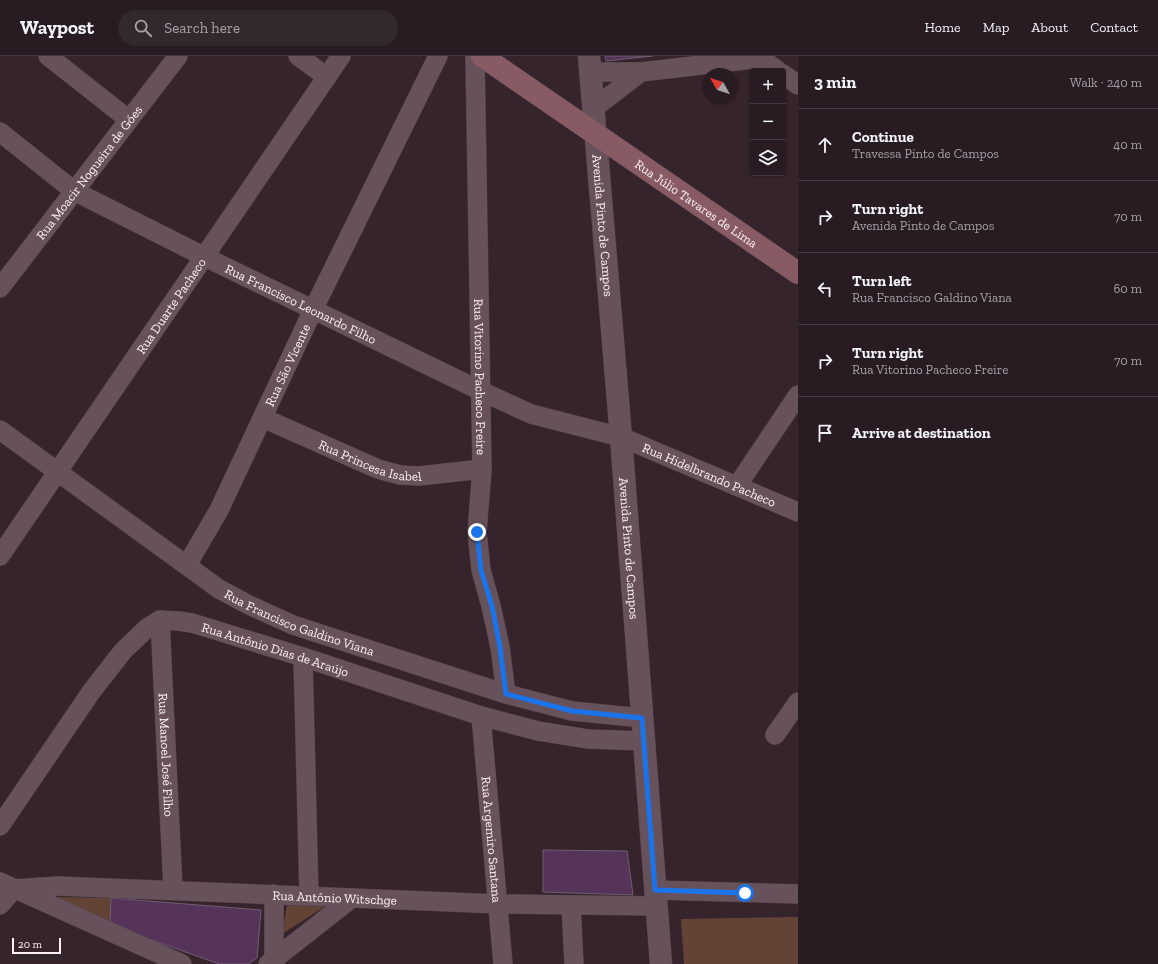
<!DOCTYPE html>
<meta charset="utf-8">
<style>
body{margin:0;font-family:"Zilla Slab",serif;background:#34282f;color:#f1f3f6}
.controls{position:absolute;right:12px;top:12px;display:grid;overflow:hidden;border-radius:4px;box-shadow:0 1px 3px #0004}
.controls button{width:36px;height:36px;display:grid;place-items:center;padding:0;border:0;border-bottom:1px solid #443940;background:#281b22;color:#f1f3f6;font:20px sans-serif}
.compass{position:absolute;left:702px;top:12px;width:36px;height:36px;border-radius:50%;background:#281b22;box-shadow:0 1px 3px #0004;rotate:309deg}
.scale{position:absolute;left:12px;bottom:10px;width:49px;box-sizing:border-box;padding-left:4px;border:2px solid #fcf0f5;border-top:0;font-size:11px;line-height:14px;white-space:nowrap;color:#fcf0f5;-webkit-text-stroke:3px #36242d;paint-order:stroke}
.stop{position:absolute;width:12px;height:12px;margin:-9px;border:3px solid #1a73e8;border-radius:50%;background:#fff}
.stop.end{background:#1a73e8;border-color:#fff;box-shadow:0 1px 4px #0008}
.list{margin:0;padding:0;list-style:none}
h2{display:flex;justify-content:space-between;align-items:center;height:52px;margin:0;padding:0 16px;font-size:17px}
h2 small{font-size:13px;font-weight:400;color:#a5a1a5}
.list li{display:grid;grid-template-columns:26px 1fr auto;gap:12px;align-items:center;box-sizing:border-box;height:72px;padding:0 16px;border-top:1px solid #443940}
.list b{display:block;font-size:15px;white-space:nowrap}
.list p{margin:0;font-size:13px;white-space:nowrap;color:#a5a1a5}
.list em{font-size:13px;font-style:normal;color:#a5a1a5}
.icon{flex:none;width:22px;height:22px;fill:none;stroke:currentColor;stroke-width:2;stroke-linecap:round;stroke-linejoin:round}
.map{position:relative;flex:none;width:798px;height:908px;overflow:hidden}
header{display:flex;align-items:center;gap:24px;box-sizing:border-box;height:56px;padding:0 20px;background:#281b22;border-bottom:1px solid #443940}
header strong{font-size:19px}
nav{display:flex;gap:22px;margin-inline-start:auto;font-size:14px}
.search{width:280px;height:36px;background:#34282f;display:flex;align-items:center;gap:10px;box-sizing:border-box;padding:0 14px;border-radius:22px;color:#a5a1a5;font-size:15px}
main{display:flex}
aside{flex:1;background:#281b22}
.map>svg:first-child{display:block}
.green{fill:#644337}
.building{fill:#56345a;stroke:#6e5f6f}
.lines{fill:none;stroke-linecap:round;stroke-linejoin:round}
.minor-casing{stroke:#4e3f46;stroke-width:20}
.tertiary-casing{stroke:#4e3f46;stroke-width:23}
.secondary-casing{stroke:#4e3f46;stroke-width:23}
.minor{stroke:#67525c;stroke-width:19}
.tertiary{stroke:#67525c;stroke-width:22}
.secondary{stroke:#875a64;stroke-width:22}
.route{stroke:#1a73e8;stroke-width:5}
.labels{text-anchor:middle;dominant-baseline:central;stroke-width:4;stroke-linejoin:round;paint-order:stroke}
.street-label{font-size:13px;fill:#fcf0f5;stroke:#36242d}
</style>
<header>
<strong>Waypost</strong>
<div class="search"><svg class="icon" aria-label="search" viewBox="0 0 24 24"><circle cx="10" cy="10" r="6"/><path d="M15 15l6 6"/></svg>Search here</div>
<nav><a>Home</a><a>Map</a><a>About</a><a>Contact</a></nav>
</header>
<main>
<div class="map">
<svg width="798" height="908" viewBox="0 0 798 908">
<rect width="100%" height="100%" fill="#36242d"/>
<!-- green -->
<path class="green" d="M55,841L111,842L110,869Z
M287,849L324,851L282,878Z
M798,861V908H684L681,863Z"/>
<!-- building -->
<path class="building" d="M605,0H653L606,5Z
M543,794L627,795L633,839L543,836Z
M111,842L261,854L257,902L248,908H219L110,869Z"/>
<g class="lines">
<defs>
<g id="minor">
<path d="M48,0L128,63"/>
<path d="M298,0L327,21"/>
<path id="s1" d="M475,0L482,413L477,476L481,514L491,550L500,591L506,638"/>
<path d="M590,16H641L761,2L778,15"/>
<path d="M783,18L798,29"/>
<path d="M594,52L641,16"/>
<path id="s2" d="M0,76L74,135L205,201L481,335L531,358L621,381L798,456"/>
<path id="s3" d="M0,232L178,0"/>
<path id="s4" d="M263,362L378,413L400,419L419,420L482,413"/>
<path id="s5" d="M0,374L219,533L249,549L293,569L506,638L572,655L642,662"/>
<path d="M737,430L798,339"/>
<path id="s6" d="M0,500L341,0"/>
<path id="s7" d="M187,509L219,454L313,254L438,0"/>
<path id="s8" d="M160,564L173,834"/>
<path d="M303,601L309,840"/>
<path id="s9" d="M481,660L503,908"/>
<path d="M775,679L798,646"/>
<path id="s10" d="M0,770L91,636L123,595L147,572L160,564L178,565L192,567L303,601L481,660L538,675L588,683L644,685"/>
<path d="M0,826L182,908"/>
<path id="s11" d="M14,833L58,830L499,848L656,850"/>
<path d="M655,834L798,838"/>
<path d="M274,838V903"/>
<path d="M0,849L14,833"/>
<path d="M571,849L574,908"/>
<path d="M268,908L352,842"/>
</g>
<g id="tertiary">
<path id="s12" d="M589,0L621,381L661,908"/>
</g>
<g id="secondary">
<path id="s13" d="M482,0L798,217"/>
</g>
</defs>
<!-- minor casing -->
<use href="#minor" class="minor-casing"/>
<!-- tertiary casing -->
<use href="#tertiary" class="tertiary-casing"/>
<!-- secondary casing -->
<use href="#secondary" class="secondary-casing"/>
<!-- minor -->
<use href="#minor" class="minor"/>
<!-- tertiary -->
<use href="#tertiary" class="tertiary"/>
<!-- secondary -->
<use href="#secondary" class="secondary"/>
</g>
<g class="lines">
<!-- route -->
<path class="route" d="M477,476L481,514L492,550L500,591L506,638L572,655L642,662L655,834L745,837"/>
</g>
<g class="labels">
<!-- street labels -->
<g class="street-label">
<text stroke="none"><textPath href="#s3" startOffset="146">Rua Moacir Nogueira de Góes</textPath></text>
<text stroke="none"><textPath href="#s13" startOffset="260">Rua Júlio Tavares de Lima</textPath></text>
<text stroke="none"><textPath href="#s12" startOffset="170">Avenida Pinto de Campos</textPath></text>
<text stroke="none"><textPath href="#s2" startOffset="348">Rua Francisco Leonardo Filho</textPath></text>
<text stroke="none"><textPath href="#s6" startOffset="303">Rua Duarte Pacheco</textPath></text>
<text stroke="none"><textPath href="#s7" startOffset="224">Rua São Vicente</textPath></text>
<text stroke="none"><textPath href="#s1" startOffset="321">Rua Vitorino Pacheco Freire</textPath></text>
<text stroke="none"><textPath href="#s4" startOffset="116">Rua Princesa Isabel</textPath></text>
<text stroke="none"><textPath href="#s2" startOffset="792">Rua Hidelbrando Pacheco</textPath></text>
<text stroke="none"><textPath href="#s12" startOffset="494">Avenida Pinto de Campos</textPath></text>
<text stroke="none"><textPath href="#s5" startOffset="358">Rua Francisco Galdino Viana</textPath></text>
<text stroke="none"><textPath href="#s10" startOffset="382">Rua Antônio Dias de Araújo</textPath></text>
<text stroke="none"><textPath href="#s8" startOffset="135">Rua Manoel José Filho</textPath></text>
<text stroke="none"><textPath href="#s9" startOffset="124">Rua Argemiro Santana</textPath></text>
<text stroke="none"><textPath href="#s11" startOffset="321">Rua Antônio Witschge</textPath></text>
</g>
</g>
</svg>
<div class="controls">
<button>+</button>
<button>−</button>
<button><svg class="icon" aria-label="layers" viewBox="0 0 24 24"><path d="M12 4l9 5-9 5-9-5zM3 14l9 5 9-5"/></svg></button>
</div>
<svg class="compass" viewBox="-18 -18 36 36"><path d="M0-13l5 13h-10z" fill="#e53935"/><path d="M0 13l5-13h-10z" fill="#a5a1a5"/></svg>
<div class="scale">20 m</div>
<div class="stop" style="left:745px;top:837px"></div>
<div class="stop end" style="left:477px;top:476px"></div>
</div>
<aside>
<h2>3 min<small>Walk · 240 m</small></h2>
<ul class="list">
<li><svg class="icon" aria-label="ahead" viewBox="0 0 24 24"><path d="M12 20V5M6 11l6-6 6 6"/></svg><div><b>Continue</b><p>Travessa Pinto de Campos</p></div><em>40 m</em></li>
<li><svg class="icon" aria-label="right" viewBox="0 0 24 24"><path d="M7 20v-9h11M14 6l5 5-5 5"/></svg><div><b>Turn right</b><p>Avenida Pinto de Campos</p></div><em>70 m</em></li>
<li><svg class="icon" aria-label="left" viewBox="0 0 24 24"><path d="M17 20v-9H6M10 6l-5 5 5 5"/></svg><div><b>Turn left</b><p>Rua Francisco Galdino Viana</p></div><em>60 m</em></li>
<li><svg class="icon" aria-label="right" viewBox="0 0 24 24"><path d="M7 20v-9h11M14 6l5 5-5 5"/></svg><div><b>Turn right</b><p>Rua Vitorino Pacheco Freire</p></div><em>70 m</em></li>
<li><svg class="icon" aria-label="arrive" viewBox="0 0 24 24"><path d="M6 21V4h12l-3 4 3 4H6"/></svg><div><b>Arrive at destination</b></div></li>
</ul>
</aside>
</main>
